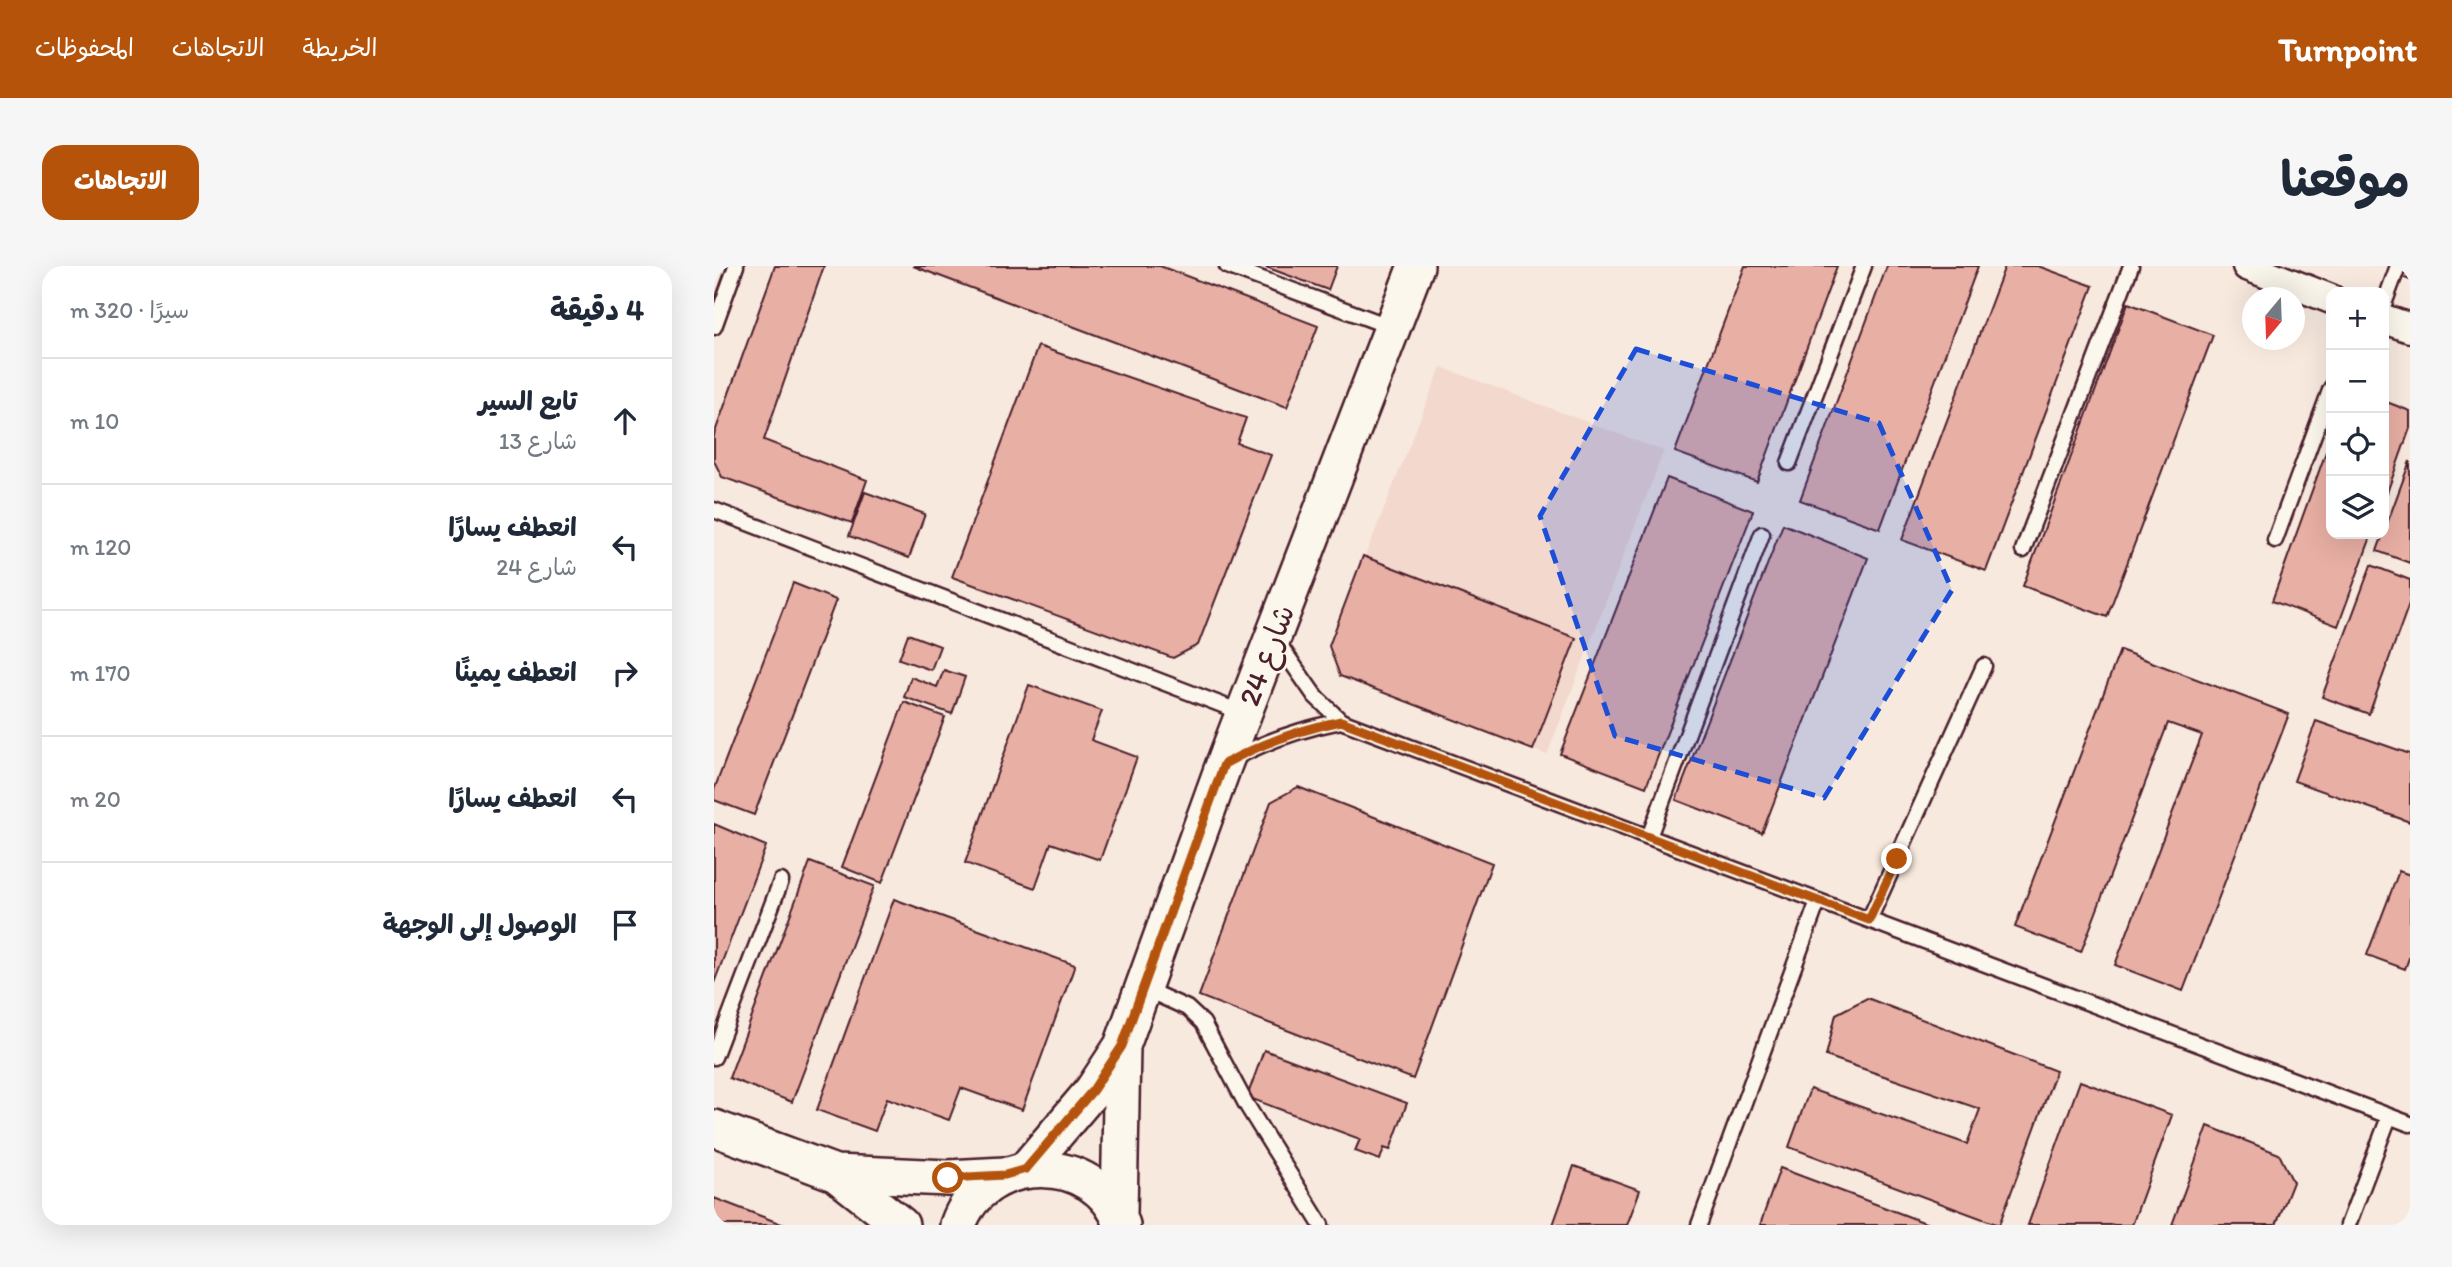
<!DOCTYPE html>
<html lang="ar">
<meta charset="utf-8">
<style>
body{margin:0;font-family:Itim,"Playpen Sans Arabic",sans-serif;background:#f6f6f7;color:#1f2937;direction:rtl}
.controls{position:absolute;right:21px;top:21px;display:grid;overflow:hidden;border-radius:14px;box-shadow:0 7px 28px #0002}
.controls button{width:63px;height:63px;display:grid;place-items:center;padding:0;border:0;border-bottom:2px solid #e0e1e3;background:#fff;color:#1f2937;font:35px sans-serif}
.compass{position:absolute;left:1528px;top:21px;width:63px;height:63px;border-radius:50%;background:#fff;box-shadow:0 7px 28px #0002;rotate:199deg}
.stop{position:absolute;width:21px;height:21px;margin:-16px;border:5px solid #b45309;border-radius:50%;background:#fff}
.stop.end{background:#b45309;border-color:#fff;box-shadow:0 2px 7px #0008}
.list{margin:0;padding:0;list-style:none}
h2{display:flex;justify-content:space-between;align-items:center;height:91px;margin:0;padding:0 28px;font-size:30px}
h2 small{font-size:23px;font-weight:400;color:#747a83}
.list li{display:grid;grid-template-columns:46px 1fr auto;gap:21px;align-items:center;box-sizing:border-box;height:126px;padding:0 28px;border-top:2px solid #e0e1e3}
.list b{display:block;font-size:26px;white-space:nowrap}
.list p{margin:0;font-size:23px;white-space:nowrap;color:#747a83}
.list em{font-size:23px;font-style:normal;color:#747a83}
.icon{flex:none;width:38px;height:38px;fill:none;stroke:currentColor;stroke-width:2;stroke-linecap:round;stroke-linejoin:round}
.map{position:relative;flex:none;width:1696px;height:959px;overflow:hidden;direction:ltr;border-radius:21px}
header{display:flex;align-items:center;gap:42px;box-sizing:border-box;height:98px;padding:0 35px;background:#b45309;color:#fff}
header strong{font-size:33px}
nav{display:flex;gap:38px;margin-inline-start:auto;font-size:24px}
.intro{display:flex;align-items:center;justify-content:space-between;box-sizing:border-box;height:168px;padding:0 42px}
h1{margin:0;font-size:49px}
.button{padding:18px 32px;border-radius:21px;background:#b45309;color:#fff;font-size:24px;font-weight:700}
main{display:flex;gap:42px;padding:0 42px}
aside{flex:1;background:#fff;border-radius:21px;box-shadow:0 7px 28px #0002}
.map>svg:first-child{display:block}
.built{fill:#f2d8cd}
.building{fill:#e8afa4;stroke:#4a1f2b;stroke-width:2}
.lines{fill:none;stroke-linecap:round;stroke-linejoin:round}
.service-casing{stroke:#4a1f2b;stroke-width:19}
.minor-casing{stroke:#4a1f2b;stroke-width:33}
.tertiary-casing{stroke:#4a1f2b;stroke-width:40}
.service{stroke:#fbf7ec;stroke-width:14}
.minor{stroke:#fbf7ec;stroke-width:28}
.tertiary{stroke:#fbf7ec;stroke-width:35}
.route{stroke:#b45309;stroke-width:9}
.marked{fill:#1d4ed8;fill-opacity:0.2;stroke:#1d4ed8;stroke-width:5;stroke-dasharray:14 9;stroke-linejoin:round}
.labels{text-anchor:middle;dominant-baseline:central;stroke-width:5;stroke-linejoin:round;paint-order:stroke}
.street-label{font-size:30px;fill:#4a1f2b;stroke:#fbf7ec}
</style>
<header>
<strong>Turnpoint</strong>
<nav><a>الخريطة</a><a>الاتجاهات</a><a>المحفوظات</a></nav>
</header>
<div class="intro"><h1>موقعنا</h1><a class="button">الاتجاهات</a></div>
<main>
<div class="map">
<svg width="1696" height="959" viewBox="0 0 1696 959">
<rect width="100%" height="100%" fill="#f7e9de"/>
<filter id="ink" filterUnits="userSpaceOnUse"><feTurbulence type="fractalNoise" baseFrequency=".0143" numOctaves="2"/><feDisplacementMap in="SourceGraphic" scale="14" xChannelSelector="R" yChannelSelector="G"/><feConvolveMatrix kernelMatrix="1 2 1 2 8 2 1 2 1" color-interpolation-filters="sRGB"/></filter>
<g filter="url(#ink)">
<!-- built -->
<path class="built" d="M727,101L950,185L833,489L626,410L615,380Z"/>
<!-- building -->
<path class="building" d="M61,0H110L50,174L153,214L138,257L8,211L0,195V169Z
M199,0H446L604,60L573,141Z
M549,0H623L614,24Z
M1031,0H1123L1043,216L961,186Z
M1173,0H1264L1166,263L1086,234Z
M1291,0H1324L1379,20L1272,305L1188,274Z
M1689,0H1696V14L1685,10Z
M1414,37L1499,69L1393,351L1309,320Z
M324,80L532,152L523,177L557,189L484,379L459,392L238,311Z
M1670,135L1696,145V162L1670,235Z
M1617,172V268H1658L1624,360L1558,335Z
M1696,195V297L1663,285Z
M953,212L1039,245L932,521L846,488Z
M151,226L211,248L195,292L135,270Z
M1069,258L1154,292L1048,567L962,534Z
M649,290L862,372L819,484L626,410L615,380Z
M1657,299L1696,314V335L1655,448L1608,431Z
M79,317L122,334L40,549L0,534V524Z
M194,368L226,380L217,404L185,393Z
M1406,384L1575,448L1469,725L1401,699L1488,469L1454,457L1367,686L1301,661Z
M230,404L251,411L238,448L190,431L197,411L223,421Z
M315,419L388,445L377,474L423,491L386,594L337,577L321,622L251,597Z
M190,436L231,451L168,617L128,601Z
M1602,455L1696,488V556L1580,515Z
M584,521L778,597L699,813L485,730L557,536Z
M0,558L52,580L0,717Z
M96,596L160,620L78,836L15,812Z
M1685,605L1696,609V689L1691,703L1653,689Z
M180,633L361,699L308,844L247,822L235,854L173,832L161,865L103,844Z
M1153,732L1342,805L1285,959L1075,881L1096,823L1253,878L1266,843L1112,790L1122,748Z
M550,784L693,837L676,884L670,882L666,894L641,885L646,873L533,831Z
M1366,815L1458,849L1418,959H1314Z
M1494,860L1565,888L1579,916L1562,959H1458Z
M860,900L926,924L913,959H839Z
M1066,902L1217,959H1046Z
M0,932L70,959H0Z"/>
<g class="lines">
<defs>
<path id="service" d="M513,0L677,61
M1670,38L1684,0
M0,61L22,0
M1075,197L1150,0
M0,244L529,447
M1561,274L1617,122
M1309,284L1417,0
M562,374L601,430L627,455L1696,858
M517,494C553,474 587,463 627,455
M935,571L1048,268
M1155,654L1270,400
M429,722L473,742L489,757L532,838L607,959
M0,791L67,615
M985,959L1104,635
M1634,959L1675,851"/>
<path id="minor" d="M1533,0L1617,33
M1670,53L1696,62"/>
<path id="tertiary" d="M0,862L121,907L187,959
M312,903L379,824L408,780L510,498L702,0
M121,907L234,912L291,909
M405,948L408,780
M244,959C269,886 384,884 408,959"/>
</defs>
<!-- service casing -->
<use href="#service" class="service-casing"/>
<!-- minor casing -->
<use href="#minor" class="minor-casing"/>
<!-- tertiary casing -->
<use href="#tertiary" class="tertiary-casing"/>
<!-- service -->
<use href="#service" class="service"/>
<!-- minor -->
<use href="#minor" class="minor"/>
<!-- tertiary -->
<use href="#tertiary" class="tertiary"/>
</g>
</g>
<g class="lines" filter="url(#ink)">
<!-- route -->
<path class="route" d="M234,912L291,909L312,903L379,824L408,780L510,498C548,477 584,464 627,455L1155,654L1183,593"/>
</g>
<!-- marked area -->
<path class="marked" d="M922,83L1165,157L1238,324L1110,532L901,470L826,250Z"/>
<g class="labels">
<!-- street labels -->
<g class="street-label">
<text transform="translate(552 389) rotate(-69)">شارع 24</text>
</g>
</g>
</svg>
<div class="controls">
<button>+</button>
<button>−</button>
<button><svg class="icon" aria-label="locate" viewBox="0 0 24 24"><circle cx="12" cy="12" r="6"/><path d="M12 2v4M12 18v4M2 12h4M18 12h4"/></svg></button>
<button><svg class="icon" aria-label="layers" viewBox="0 0 24 24"><path d="M12 4l9 5-9 5-9-5zM3 14l9 5 9-5"/></svg></button>
</div>
<svg class="compass" viewBox="-18 -18 36 36"><path d="M0-13l5 13h-10z" fill="#e53935"/><path d="M0 13l5-13h-10z" fill="#747a83"/></svg>
<div class="stop" style="left:234px;top:912px"></div>
<div class="stop end" style="left:1183px;top:593px"></div>
</div>
<aside>
<h2>4 دقيقة<small>سيرًا · 320 m</small></h2>
<ul class="list">
<li><svg class="icon" aria-label="ahead" viewBox="0 0 24 24"><path d="M12 20V5M6 11l6-6 6 6"/></svg><div><b>تابع السير</b><p>شارع 13</p></div><em>10 m</em></li>
<li><svg class="icon" aria-label="left" viewBox="0 0 24 24"><path d="M17 20v-9H6M10 6l-5 5 5 5"/></svg><div><b>انعطف يسارًا</b><p>شارع 24</p></div><em>120 m</em></li>
<li><svg class="icon" aria-label="right" viewBox="0 0 24 24"><path d="M7 20v-9h11M14 6l5 5-5 5"/></svg><div><b>انعطف يمينًا</b></div><em>170 m</em></li>
<li><svg class="icon" aria-label="left" viewBox="0 0 24 24"><path d="M17 20v-9H6M10 6l-5 5 5 5"/></svg><div><b>انعطف يسارًا</b></div><em>20 m</em></li>
<li><svg class="icon" aria-label="arrive" viewBox="0 0 24 24"><path d="M6 21V4h12l-3 4 3 4H6"/></svg><div><b>الوصول إلى الوجهة</b></div></li>
</ul>
</aside>
</main>
